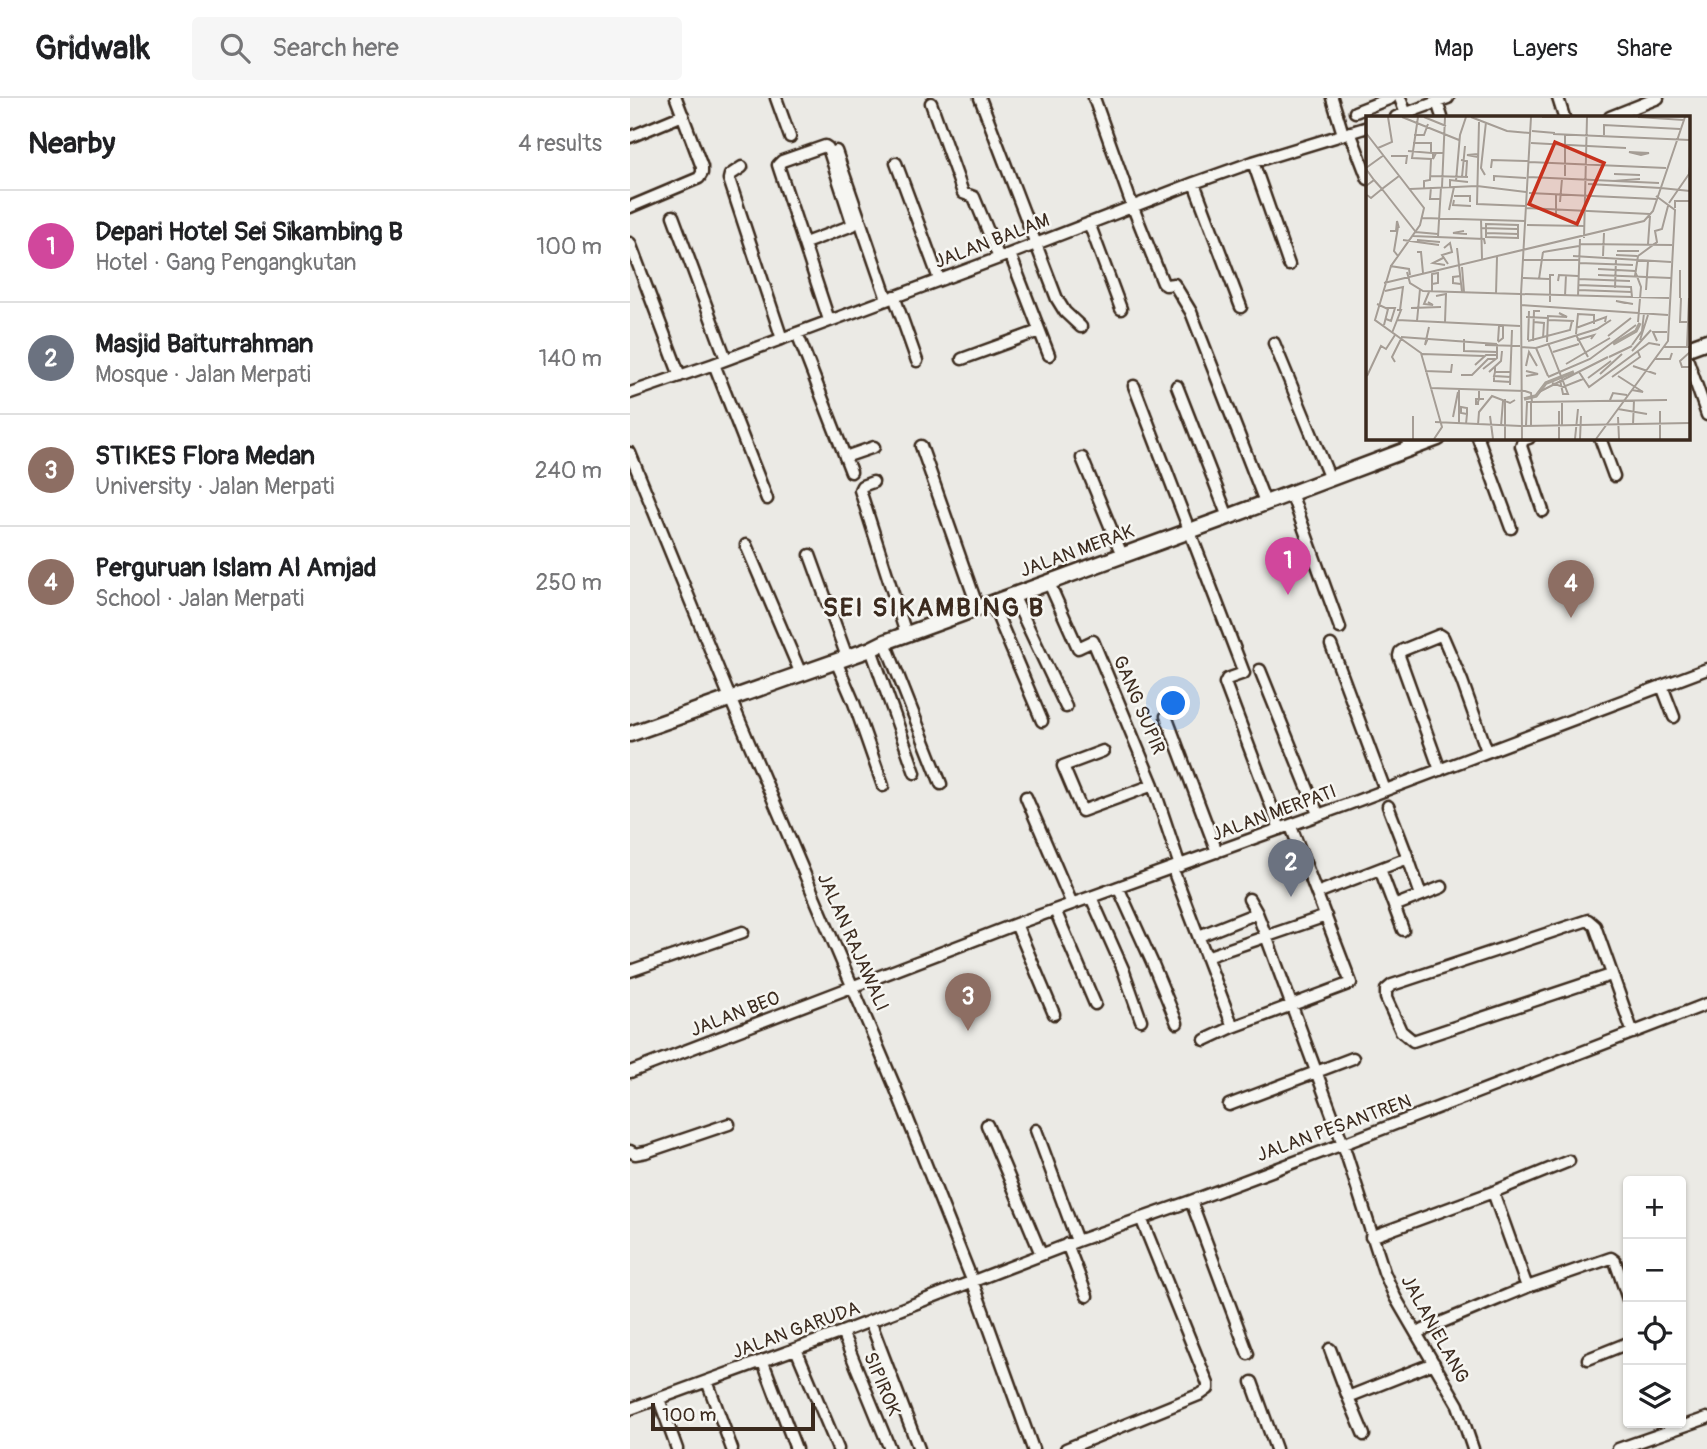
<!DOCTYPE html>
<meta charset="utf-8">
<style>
body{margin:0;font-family:Pangolin,sans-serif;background:#f6f6f6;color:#202124}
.controls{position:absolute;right:21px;bottom:21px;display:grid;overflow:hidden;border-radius:7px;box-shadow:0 2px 5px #0004}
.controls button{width:63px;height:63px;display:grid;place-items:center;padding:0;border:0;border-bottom:2px solid #e0e0e0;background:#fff;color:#202124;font:35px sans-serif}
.scale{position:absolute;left:21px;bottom:18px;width:164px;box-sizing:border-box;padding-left:7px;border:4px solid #3b2a1e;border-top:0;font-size:19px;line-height:24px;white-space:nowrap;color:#3b2a1e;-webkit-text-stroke:5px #f6f6f2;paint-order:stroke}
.you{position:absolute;left:544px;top:606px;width:24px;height:24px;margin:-18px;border:5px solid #fff;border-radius:50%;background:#1a73e8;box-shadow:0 0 0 10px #1a73e833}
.badge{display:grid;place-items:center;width:46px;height:46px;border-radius:50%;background:#0b8043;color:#fff;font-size:23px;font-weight:700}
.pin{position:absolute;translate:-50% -58px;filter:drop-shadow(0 2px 4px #0008)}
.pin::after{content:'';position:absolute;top:37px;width:24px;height:21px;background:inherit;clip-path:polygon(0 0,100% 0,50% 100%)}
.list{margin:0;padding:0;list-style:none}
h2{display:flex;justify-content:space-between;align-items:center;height:91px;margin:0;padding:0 28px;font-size:30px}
h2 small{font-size:23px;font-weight:400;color:#757577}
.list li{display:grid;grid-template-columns:46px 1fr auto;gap:21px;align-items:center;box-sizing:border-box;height:112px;padding:0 28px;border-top:2px solid #e0e0e0}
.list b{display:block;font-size:26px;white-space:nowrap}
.list p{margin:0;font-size:23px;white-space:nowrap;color:#757577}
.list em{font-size:23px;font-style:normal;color:#757577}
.icon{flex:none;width:38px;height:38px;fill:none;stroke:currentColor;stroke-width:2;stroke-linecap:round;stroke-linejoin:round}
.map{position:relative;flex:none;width:1077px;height:1351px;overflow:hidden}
header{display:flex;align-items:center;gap:42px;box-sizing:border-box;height:98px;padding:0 35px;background:#fff;border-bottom:2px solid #e0e0e0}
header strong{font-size:33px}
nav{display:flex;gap:38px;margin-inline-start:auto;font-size:24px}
.search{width:490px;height:63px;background:#f6f6f6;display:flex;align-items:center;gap:18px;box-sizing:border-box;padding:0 24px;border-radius:7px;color:#757577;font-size:26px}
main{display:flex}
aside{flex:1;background:#fff}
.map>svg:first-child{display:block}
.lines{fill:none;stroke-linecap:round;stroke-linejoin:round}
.street-casing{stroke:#3b2a1e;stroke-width:15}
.secondary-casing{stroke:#3b2a1e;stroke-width:19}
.street{stroke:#f6f6f2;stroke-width:10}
.secondary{stroke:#f6f6f2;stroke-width:14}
.labels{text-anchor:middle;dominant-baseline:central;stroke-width:5;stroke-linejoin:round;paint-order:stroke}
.street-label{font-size:19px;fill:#3b2a1e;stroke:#f6f6f2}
.district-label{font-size:26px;font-weight:bold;letter-spacing:2px;fill:#3b2a1e;stroke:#f6f6f2}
.inset-river{fill:none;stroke:#a8a198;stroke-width:3.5}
.inset-road{fill:none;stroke:#a59d95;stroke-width:2}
.view{fill:#c8321e;fill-opacity:0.15;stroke:#c8321e;stroke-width:3.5}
.inset-edge{fill:none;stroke:#3b2a1e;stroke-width:3.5}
</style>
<header>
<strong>Gridwalk</strong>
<div class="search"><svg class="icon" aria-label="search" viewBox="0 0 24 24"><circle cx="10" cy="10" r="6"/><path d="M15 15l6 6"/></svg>Search here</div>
<nav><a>Map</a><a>Layers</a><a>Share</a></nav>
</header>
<main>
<aside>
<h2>Nearby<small>4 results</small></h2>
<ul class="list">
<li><span class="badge" style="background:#d1479c">1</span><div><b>Depari Hotel Sei Sikambing B</b><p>Hotel · Gang Pengangkutan</p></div><em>100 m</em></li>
<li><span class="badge" style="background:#6b7280">2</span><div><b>Masjid Baiturrahman</b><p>Mosque · Jalan Merpati</p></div><em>140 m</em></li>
<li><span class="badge" style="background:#8d6e63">3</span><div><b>STIKES Flora Medan</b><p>University · Jalan Merpati</p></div><em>240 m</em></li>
<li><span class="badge" style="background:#8d6e63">4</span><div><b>Perguruan Islam Al Amjad</b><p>School · Jalan Merpati</p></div><em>250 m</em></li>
</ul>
</aside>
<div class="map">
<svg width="1077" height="1351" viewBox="0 0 1077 1351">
<rect width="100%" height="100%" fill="#ebeae5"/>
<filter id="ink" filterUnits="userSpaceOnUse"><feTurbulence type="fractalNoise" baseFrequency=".0143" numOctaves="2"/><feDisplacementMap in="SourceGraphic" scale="14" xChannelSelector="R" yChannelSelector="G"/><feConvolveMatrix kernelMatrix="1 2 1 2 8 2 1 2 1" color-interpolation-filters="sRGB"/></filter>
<g filter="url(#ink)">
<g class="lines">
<defs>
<path id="street" d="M146,0L160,39
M350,0L427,201L435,214L451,229
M464,0L502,107L533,185L536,187L544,186L561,214L635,404
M702,0L713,36
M770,0L776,16
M928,0L934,19
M807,4L812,19
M301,5L333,95L344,99L369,160
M725,14L761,0
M766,19L818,0
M980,19L1028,0
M720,34L738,81
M0,39L53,17
M206,53L257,201
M623,64L659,167
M266,65L309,181
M112,69L100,77L99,81L152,241
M564,85L611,209
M0,109L69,80L72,75V69L46,0
M43,118L96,261
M459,125L491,211
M0,145L50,278
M175,145L223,127L198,50L195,48L152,63L148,67L199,222
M380,156L419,257
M264,198L287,263
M167,235L221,374
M644,245L700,381
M332,261L409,233
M1058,263L1077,317
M84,266L137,401
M504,288L614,575L597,581L595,585L650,731
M547,288L598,419
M0,295L84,266L369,160L564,85L623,64L738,29
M776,340L780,350
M848,340L881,430
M899,340L893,342L891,348L913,413
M970,340L984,378
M291,348L348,510
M0,355L100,600L265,989L342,1182L403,1351
M215,359L244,349
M452,360L492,457
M243,384L232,388L230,392L276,536
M661,395L710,530
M116,447L171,576
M180,457L217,559
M419,485L448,550L463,543L523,687L550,768
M383,497L436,609
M362,505L412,623
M255,544L311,686
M701,547L755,692
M241,551L285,675
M206,563L224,605L253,688
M630,572L688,716
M1032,588L1044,619
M536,618L587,754
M473,653L433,668L452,713L523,687
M810,672L769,558L770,554L773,552L810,537L813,539L832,583L857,653
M396,699L442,806
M758,708L778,760
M750,771L773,832
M545,777L603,929
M488,789L522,864L547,925
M687,795L778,760L791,797
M461,799L493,871L511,922
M619,801L627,815L636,838L713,1046L754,1174L765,1199L828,1307L843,1351
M764,808L812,789
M425,812L465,906
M386,826L424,916
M569,838L627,815
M576,859L696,818
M0,873L113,834
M981,877L783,943L771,933L756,900V892L762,887L958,822L965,828L1003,935
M575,942L603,929L721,885L662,731
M0,974L386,826L716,707L1077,571
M599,1007L723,960
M357,1027L411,1156
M406,1032L447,1143
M0,1053L5,1056L16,1054L99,1026
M863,1094L897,1189
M561,1103L618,1256
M741,1139L863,1094L939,1063
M437,1146L457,1198
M240,1223L289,1351
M212,1234L260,1351
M786,1235L897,1189L981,1160L985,1163L998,1201
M166,1251L208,1351
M700,1251L718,1299
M958,1261L998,1245
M133,1264L166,1351
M77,1283L102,1351
M622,1284L646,1351
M29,1301L47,1351
M0,1311L212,1234L447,1143L561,1103L713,1046L1077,906
M734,1337L718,1299L804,1265
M436,1351L571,1296L578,1291V1286L511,1120
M988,1351L1077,1320"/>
<path id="secondary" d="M1058,250L1077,243
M0,636L241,551L255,544L598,419L808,340"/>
</defs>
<!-- street casing -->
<use href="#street" class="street-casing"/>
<!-- secondary casing -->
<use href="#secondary" class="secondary-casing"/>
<!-- street -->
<use href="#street" class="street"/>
<!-- secondary -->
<use href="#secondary" class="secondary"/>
</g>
</g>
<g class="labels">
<!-- street labels -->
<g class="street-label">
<text transform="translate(362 143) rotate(-21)">JALAN BALAM</text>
<text transform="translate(447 453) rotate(-20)">JALAN MERAK</text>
<text transform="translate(509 607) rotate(67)">GANG SUPIR</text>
<text transform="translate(644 715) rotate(-20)">JALAN MERPATI</text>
<text transform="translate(223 844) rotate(66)">JALAN RAJAWALI</text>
<text transform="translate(105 916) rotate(-21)">JALAN BEO</text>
<text transform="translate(704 1030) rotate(-20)">JALAN PESANTREN</text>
<text transform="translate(805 1231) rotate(61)">JALAN ELANG</text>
<text transform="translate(166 1232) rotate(-20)">JALAN GARUDA</text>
<text transform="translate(252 1286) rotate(67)">SIPIROK</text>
</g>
<!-- district labels -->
<g class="district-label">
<text x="304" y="510">SEI SIKAMBING B</text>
</g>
</g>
<!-- overview -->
<g transform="translate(736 18)">
<rect width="324" height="324" fill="#ebeae5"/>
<path class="inset-river" d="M247,228L270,215L274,207M158,283L170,280L180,267L208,256"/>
<path class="inset-road" d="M36,1L93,24M52,1L46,42L65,43L64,64L58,65V72M58,1L80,10M105,1L141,15L164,17M176,1H204M272,1L318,4M113,6L111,88L159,90M166,15L189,17M0,17L58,92L54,109L25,150L9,204L55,237L76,311L68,323M187,18L324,24M48,19H58L62,8M238,19V9L314,13M165,27L260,32M12,32L26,26L22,1M42,35L65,37V27H47M263,36L283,37L275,39ZM70,37L67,43V37H77M25,40H41L40,48M112,41L101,39L112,38M95,44L101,45L100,61M163,46L300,52M0,52L18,39M125,52L126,44L162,45M0,53L8,64L0,70M248,58L274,59M119,59L115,52L120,6M33,60L16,73L49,115M65,60L102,61M199,60V18M96,61L99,30M162,61L293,67M90,65L94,19L100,1M128,65V60L160,62M247,65L274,63M222,68L295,72M65,71L64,83H74M76,71L79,1M84,71V64L102,66M295,72L324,75M44,73L111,70L160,76M163,77L290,83M1,79L5,82L16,73L8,64M88,80H104V86M88,84L87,89L105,90M194,86L196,63M303,87L323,58L324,50M160,92L284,98M309,92V85H324M83,94L88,71M190,101V79M56,102L159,105M115,103L116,143M120,108L152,109V122L120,121ZM161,109L218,110M115,112L151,113M24,115H30L31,105L33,112M98,115L87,117L101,118M49,116L72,118M120,117L152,118M47,120L118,123L119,128M72,121L75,71M218,122L221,1M37,124L73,129M51,124L74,126M213,128L306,129M282,128L284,100M78,132L84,127L86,136L76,139L82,148M91,132L96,176M251,135H273M51,136H55L57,157M177,136L213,130M250,139L271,140M32,140L28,135L32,111M207,140L305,146M237,140L238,117M77,142L67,147L79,149M157,144H213M213,147L267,149M24,150L43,153L44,159M96,151L98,176M232,153L269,155L275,171L272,206M41,156L44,167L57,175L154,178M232,159L305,162M95,160L87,161V167L95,168M269,160L272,140L291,126L289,115L296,113L302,90M157,162L183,163M173,163L177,136M212,163L264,165M192,165L193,159L212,160M18,167L278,105L287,95L319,1M212,169L265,171L266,181M249,172L250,143M212,174L266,176M280,174L282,145M19,175L37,171L34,194M66,175V158L72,157V167L66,168M130,178L131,141M155,178L303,182M70,180L80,178L79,206M199,180L200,159M212,180L214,123M314,182V154M315,182L314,206H322M62,186L67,189L58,188L63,176M184,186V159H188M259,187L250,185L267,188M11,188L22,193L18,209M155,189L302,199M45,192L75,191M160,201L182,202M20,203L25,205L29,192H20M31,204L154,210M182,204L208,205M51,205L54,173M168,206L178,207L177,222M210,212L240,201L239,206M26,217L35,194H31M210,218L212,198L228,199V208M210,219L222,241M242,220L265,202M35,221L131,228M62,222L59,229L63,211M98,223V235L131,236M162,224L163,195M211,224L228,219L225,223M274,224L282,199M162,225L204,214L206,205M167,225L168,195H174M291,225L287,216H301M132,226L137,222V210H133L132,225M181,226L182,200L201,201L193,197M182,227L202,278H197L194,264M119,229L154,230M266,229L276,215L278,197M155,231L170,232L231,213L245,204M297,231H324M321,231L323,182M170,232L182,260M266,235L285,214M187,236L213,228M324,236L314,245L316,251H324M56,238L118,240M243,241L266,230M289,243H304L306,237M29,246L26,241L35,223M200,248L244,222M109,249L120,239H130M160,250L163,236L171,250M267,250L290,258M129,251V256H145M117,253L131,242V228M59,255L85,256L86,248M123,256L135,245L136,235M129,256L128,260L145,261M213,256L223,271L283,227L294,229M234,258L256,238M95,259H106L122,243H129M1,260L15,230L20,233L29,219M128,260V265L145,266M160,260L172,258L160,255M252,260L277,276L266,274M182,261L224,243L270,209M246,261L274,241L272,236M222,262L245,245M186,267L197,271L217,263M144,269L146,214M64,272L159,275L165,277L166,286L301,284M93,273V307M113,274V283L112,286V288H110V283H118M173,276L242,241M139,283V323M244,284L247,277L261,279M165,285V310M252,293L281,298M193,295V323M294,295V323M47,300V323M124,300L127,323M87,301L92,276M252,301L253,323M69,306L155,310M100,308L101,298V292L95,291V297L101,298M112,309L113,296L126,280L144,287L149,284M267,309L268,284M135,310L137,285M156,310L324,307M160,310L161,286H165M196,310V285M156,323L155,178L165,1M209,323L212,293M214,323L215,300M230,323L302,225L309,94L290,80"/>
<path class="view" d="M189,26L238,47L211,108L163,88Z"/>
<rect width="324" height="324" class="inset-edge"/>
</g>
</svg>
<div class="controls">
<button>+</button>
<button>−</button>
<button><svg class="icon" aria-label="locate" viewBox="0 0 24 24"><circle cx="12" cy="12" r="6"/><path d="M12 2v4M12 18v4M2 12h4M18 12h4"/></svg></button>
<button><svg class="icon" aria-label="layers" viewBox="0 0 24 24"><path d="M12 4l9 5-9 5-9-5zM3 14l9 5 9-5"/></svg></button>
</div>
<div class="scale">100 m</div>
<div class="you"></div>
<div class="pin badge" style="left:658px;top:497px;background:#d1479c">1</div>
<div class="pin badge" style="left:661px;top:799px;background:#6b7280">2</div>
<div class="pin badge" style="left:338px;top:933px;background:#8d6e63">3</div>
<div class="pin badge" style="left:941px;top:520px;background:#8d6e63">4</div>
</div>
</main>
